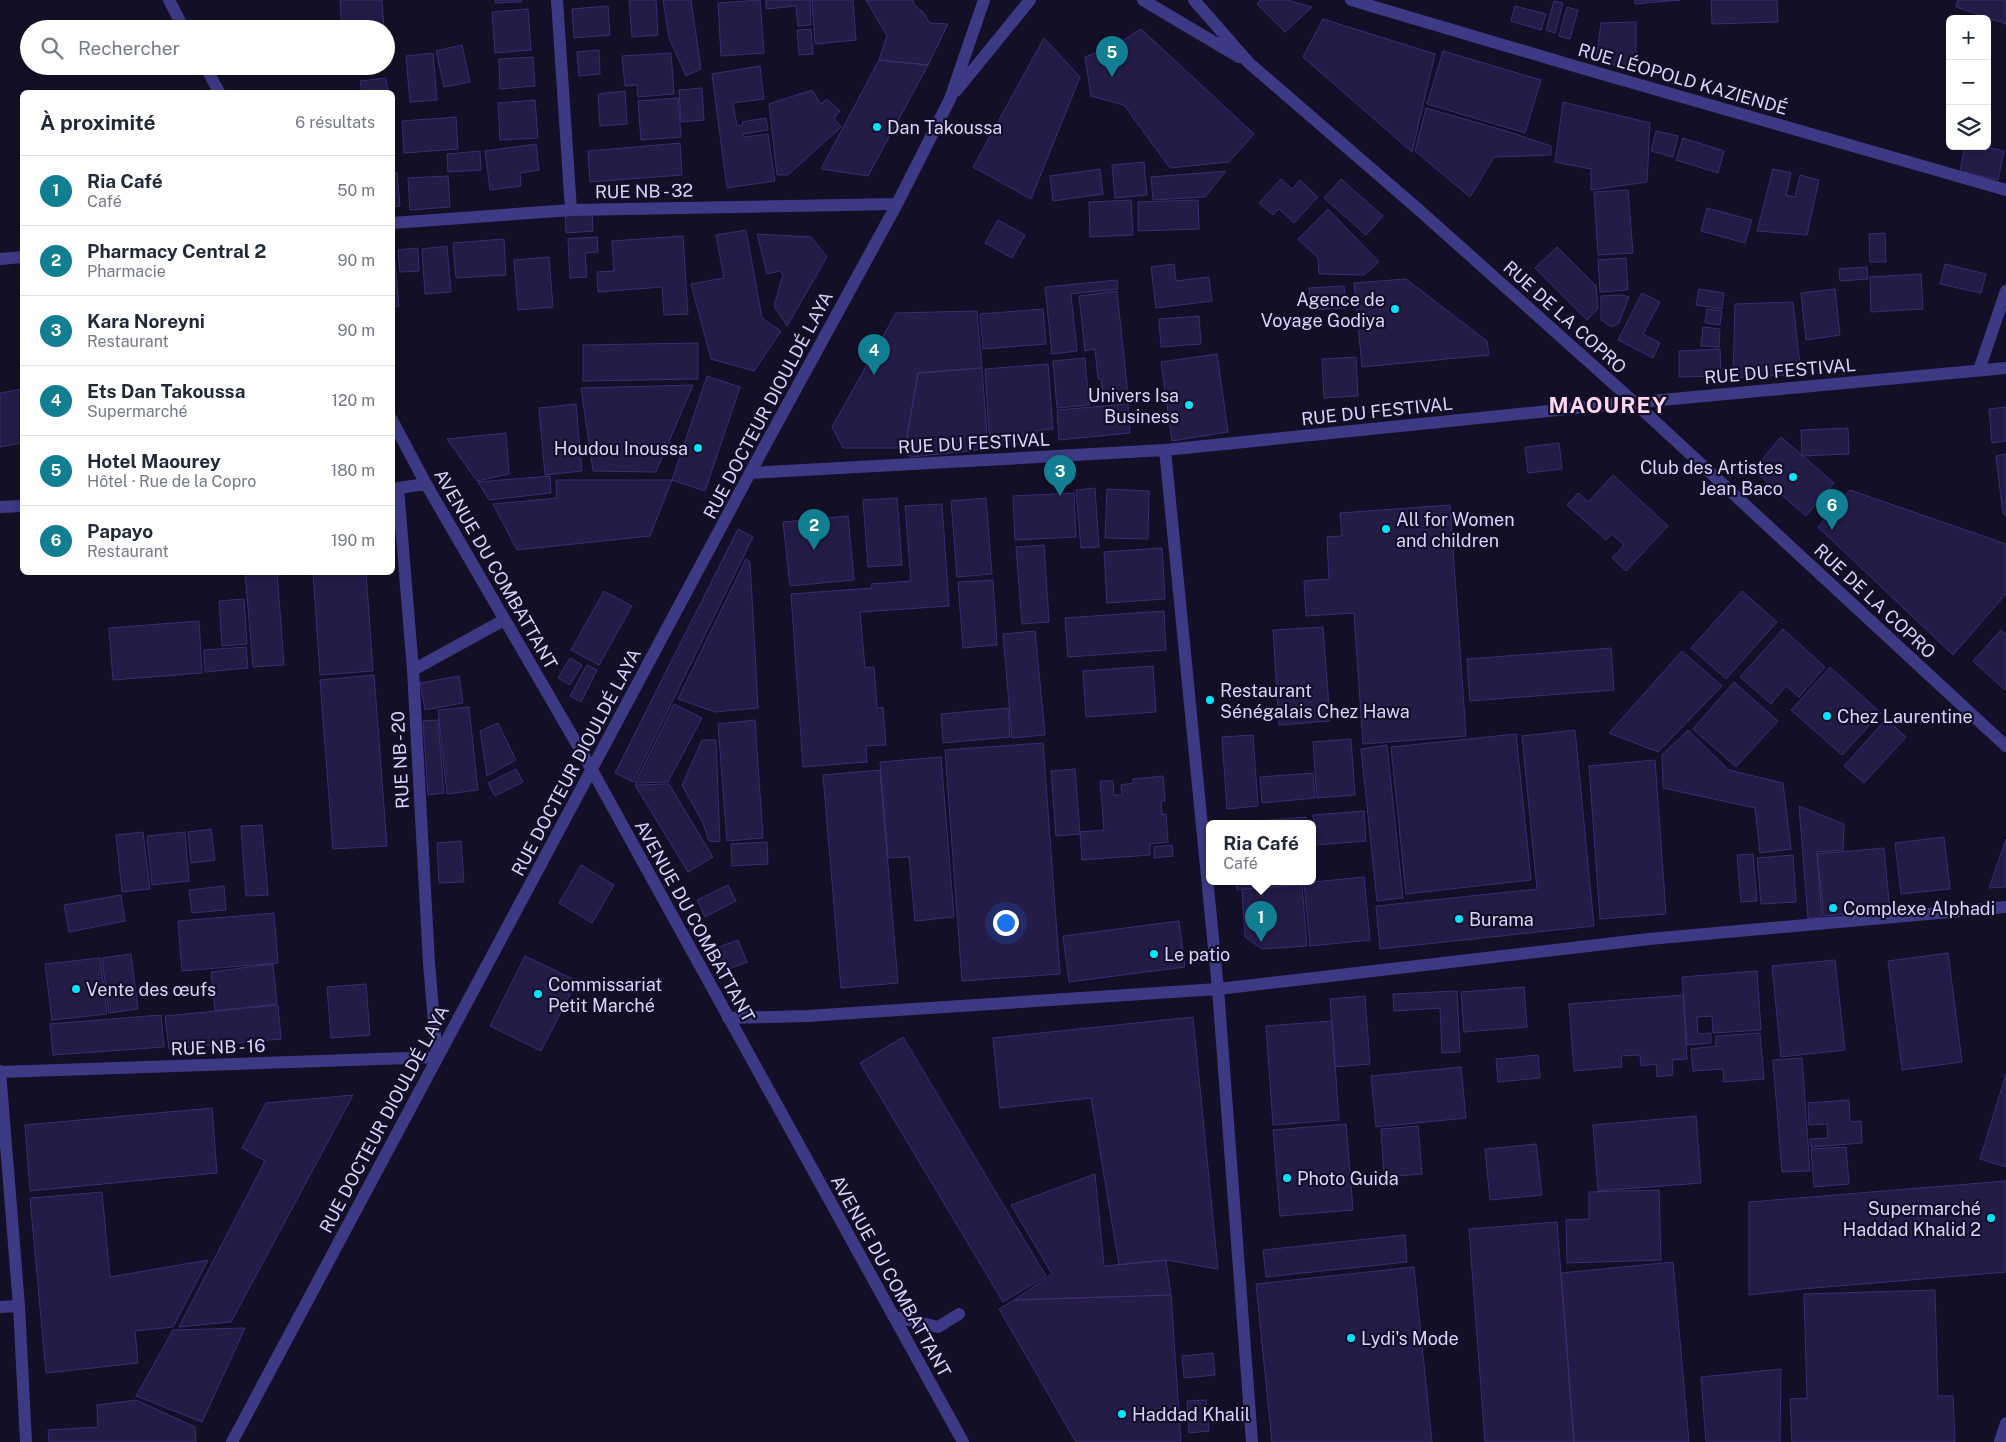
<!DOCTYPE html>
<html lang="fr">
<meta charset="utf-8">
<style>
body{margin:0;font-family:"Public Sans",sans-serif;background:#f2f2f3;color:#1f2937}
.controls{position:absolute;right:15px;top:15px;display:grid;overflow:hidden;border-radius:8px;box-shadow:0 2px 8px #0003}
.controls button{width:45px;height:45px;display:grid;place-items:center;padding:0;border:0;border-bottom:1px solid #e0e1e3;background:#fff;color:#1f2937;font:25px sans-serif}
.you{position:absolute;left:1005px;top:922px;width:18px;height:18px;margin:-12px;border:4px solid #fff;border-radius:50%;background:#1a73e8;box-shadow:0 0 0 8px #1a73e833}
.badge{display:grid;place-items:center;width:32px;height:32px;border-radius:50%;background:#117e91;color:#fff;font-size:16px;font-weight:700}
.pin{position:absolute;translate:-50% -41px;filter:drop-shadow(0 1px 2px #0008)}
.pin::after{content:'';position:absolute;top:26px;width:18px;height:15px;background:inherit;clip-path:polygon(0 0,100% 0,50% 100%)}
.popup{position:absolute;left:1206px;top:820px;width:110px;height:65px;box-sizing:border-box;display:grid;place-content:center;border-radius:8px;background:#fff;filter:drop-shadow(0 1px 4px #0005);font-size:16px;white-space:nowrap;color:#747a83}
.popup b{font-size:19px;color:#1f2937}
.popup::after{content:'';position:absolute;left:50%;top:100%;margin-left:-10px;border:10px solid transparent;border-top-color:#fff}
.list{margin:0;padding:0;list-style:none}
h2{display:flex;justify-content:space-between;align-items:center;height:65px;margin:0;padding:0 20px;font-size:21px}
h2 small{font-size:16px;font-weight:400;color:#747a83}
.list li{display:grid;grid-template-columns:32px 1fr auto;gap:15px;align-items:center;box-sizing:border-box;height:70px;padding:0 20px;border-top:1px solid #e0e1e3}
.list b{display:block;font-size:19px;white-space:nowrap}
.list p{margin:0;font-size:16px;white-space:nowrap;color:#747a83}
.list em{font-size:16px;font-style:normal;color:#747a83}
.icon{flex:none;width:28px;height:28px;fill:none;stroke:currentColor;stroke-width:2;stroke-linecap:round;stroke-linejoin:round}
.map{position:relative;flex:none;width:2006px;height:1442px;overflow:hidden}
.search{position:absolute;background:#fff;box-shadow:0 2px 8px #0003;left:20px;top:20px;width:375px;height:55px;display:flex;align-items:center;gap:12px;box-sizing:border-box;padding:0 18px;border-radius:28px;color:#747a83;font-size:19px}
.panel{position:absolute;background:#fff;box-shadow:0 2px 8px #0003;left:20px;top:90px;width:375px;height:485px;border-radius:8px}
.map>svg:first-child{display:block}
.building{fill:#241b47;stroke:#3b2d73}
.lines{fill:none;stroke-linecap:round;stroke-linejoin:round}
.minor{stroke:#3d3a85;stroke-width:12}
.poi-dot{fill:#00e5ff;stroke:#130f26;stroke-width:2}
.labels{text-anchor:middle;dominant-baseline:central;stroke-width:4.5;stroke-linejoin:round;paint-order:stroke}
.street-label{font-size:18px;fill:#d9d4ff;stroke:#130f26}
.poi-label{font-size:18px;fill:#d9d4ff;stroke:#130f26;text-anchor:start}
.district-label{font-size:22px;font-weight:bold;letter-spacing:1px;fill:#ffd6f0;stroke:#130f26}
</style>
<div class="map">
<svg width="2006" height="1442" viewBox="0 0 2006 1442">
<rect width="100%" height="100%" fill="#130f26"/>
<!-- building -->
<path class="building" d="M340,0H382L384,29H342Z
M495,0H521L522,2L495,3Z
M629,0H656L658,35L632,37Z
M663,0H691L701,69L686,76L669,38Z
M760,0L764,53L721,56L718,3Z
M766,0H810L811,25L798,26L796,6L766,9Z
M812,0H853L856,40L815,44Z
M866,0H913L914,5L922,11L930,23L948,24L928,65L879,60L887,36Z
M1260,0H1287L1312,7L1285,32L1257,4Z
M1635,0H1680L1635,4Z
M1711,0H1777L1778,22L1712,24Z
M1958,0H2006V24L1956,7Z
M1554,1L1563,3L1555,33L1546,30Z
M608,6L610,35L574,38L572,9Z
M1515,6L1546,14L1541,30L1511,21Z
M1567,7L1578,10L1570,39L1559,36Z
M528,9L531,50L495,53L492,12Z
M1323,19L1435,54L1412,152L1303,57Z
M1636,22V71L1596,60L1601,23Z
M811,29L813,54L799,55L797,30Z
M1141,29L1254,134L1229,162L1170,168L1124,105L1091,96L1085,57L1117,44Z
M1044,38L1080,77L1031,199L973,167Z
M462,45L470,82L444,87L436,51Z
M599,50L600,74L579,76L577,52Z
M1443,51L1541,80L1525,133L1427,104Z
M433,53L437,100L410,102L406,56Z
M671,53L674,94L638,97L637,85L625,86L622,56Z
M533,57L535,86L500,89L499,59Z
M879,60L928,65L868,176L821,169Z
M760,66L764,99L733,103L737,126L743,125L742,122L766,118L768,130L743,134L744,137L768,134L775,181L727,188L712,74Z
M386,78L388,92H362L360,81Z
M702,88L704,120L681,122L679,90Z
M812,90L821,104L827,99L840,111L834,118L841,127L788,175H777L769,104Z
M625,91L627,124L600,126L598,94Z
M678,98L681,137L641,140L638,101Z
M535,100L538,138L500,140L498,103Z
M1563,102L1650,123L1647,182L1591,190V169L1555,162Z
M1426,108L1506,131L1551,146V155L1494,157L1470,197L1415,151Z
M456,117L458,149L404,153L402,121Z
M1656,131L1678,136L1673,157L1651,151Z
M1683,138L1724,151L1718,173L1676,160Z
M680,143L682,175L590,182L588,151Z
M536,144L539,170L520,173L521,186L490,190L485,151Z
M1965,146H1983L2004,151L1998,180L1960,171Z
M480,151L481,170L448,172L447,154Z
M1144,162L1147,195L1115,198L1112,165Z
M1100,169L1103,194L1053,201L1050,176Z
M1773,169L1791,173L1786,195L1795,197L1800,175L1819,180L1807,235L1757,231Z
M1226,171L1205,197L1153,200L1151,177Z
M392,173H397L400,206L392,207Z
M448,176L450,207L410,210L408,178Z
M1281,179L1292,189L1300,180L1318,197L1294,223L1279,209L1273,215L1259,203Z
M1341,179L1383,216L1366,235L1324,198Z
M1628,190L1633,253L1598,255L1594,192Z
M1131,200L1133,235L1090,237L1089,202Z
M1198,200L1199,229L1138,231V202Z
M1707,208L1752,220L1745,243L1701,231Z
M1328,209L1379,262L1364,275L1319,274L1318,258L1298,239Z
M592,211L593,231L566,233L565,213Z
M998,220L1025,235L1012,258L985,243Z
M746,230L762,318L781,331L754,371L711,359L691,284L724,278L716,235Z
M1885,233L1886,262H1870L1869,234Z
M757,234L811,237L827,257L787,326L774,306L783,275L780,271L767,274Z
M683,236L688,314L664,315L662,287L598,292L597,272L614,271L612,241Z
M597,237L598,252L585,253L587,277L570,278L568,239Z
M504,239L506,275L456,278L453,243Z
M447,246L451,292L425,294L422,249Z
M1557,247L1596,286L1598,309L1587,320L1535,268Z
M418,248L419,271L400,272L398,250Z
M392,252H394L399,306L392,307Z
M549,257L553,307L518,310L514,260Z
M1626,258L1628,290L1600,292L1598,260Z
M1174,264L1176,281L1209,277L1212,301L1156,308L1151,267Z
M1945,264L1986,274L1981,293L1940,284Z
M1867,267L1868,279L1840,281L1839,269Z
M1921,274L1923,309L1871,312L1870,277Z
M1406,279L1487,341L1489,355L1362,367L1354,283Z
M1117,280L1118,289L1071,294L1077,351L1052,354L1045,287Z
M1344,286L1346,308L1310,310L1309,288Z
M1699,289L1724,293L1722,309L1696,305Z
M1835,289L1840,335L1806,340L1801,293Z
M1117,291L1128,396L1104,399L1101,379H1098L1095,349L1085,351L1079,296Z
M1642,293L1660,302L1643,334L1660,343L1653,358L1618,340Z
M1622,295L1629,297L1619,323L1612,327L1601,320V296Z
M1793,302L1801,374L1733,378L1735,304Z
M1043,309L1046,344L983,349L980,314Z
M1707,309L1722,311L1720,325L1705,323Z
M977,311L982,368L918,373L905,448H843L832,427L896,313Z
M1199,316L1201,344L1161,347L1159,319Z
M1703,327L1720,329L1719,347L1701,346Z
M698,343V379L583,381V345Z
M1720,349L1721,376L1679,377V351Z
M1217,354L1228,432L1172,441L1161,362Z
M1356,357L1358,396L1324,398L1322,359Z
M1085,358L1089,405L1057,408L1053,361Z
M1048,364L1053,429L1036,431L1037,443L990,446L985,369Z
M982,368L988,449L910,457L905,448L918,373Z
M707,376L740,387L705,491L672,480Z
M693,385L656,472L593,471L581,388Z
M22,389V443L0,447V393Z
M576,404L582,471L545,475L539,408Z
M1128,404L1130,433L1059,440L1057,410Z
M2006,407V441L1992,443L1989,409Z
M1848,428L1849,454L1802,456L1801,430Z
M506,433L509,474L477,481L447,439Z
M1781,437L1834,483L1806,516L1753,470Z
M1559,443L1562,469L1528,473L1525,447Z
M2006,454V516L2003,514L1996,456Z
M1613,475L1668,526L1626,571L1612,558L1624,545L1612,534L1606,540L1567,505L1578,493L1588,502Z
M550,476L551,493L489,500L478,482Z
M556,480H672L650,536L517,550L493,504L557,498Z
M1095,488L1099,547L1081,548L1076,490Z
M1107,489L1149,491L1148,539L1105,538Z
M1850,490L2006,544V594L1953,655L1818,527Z
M1074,493L1076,537L1015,540L1013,496Z
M897,498L902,565L868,567L863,500Z
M986,498L992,574L957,577L951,501Z
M942,504L949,606L860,612L865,668L874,667L877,708L883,707L886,745L866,746L867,762L803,767L791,594L872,588L871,584L911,581L905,506Z
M1450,505L1466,736L1363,744L1354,613L1306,616L1304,581L1329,579L1327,537L1342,536L1340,513Z
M848,516L854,580L790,586L783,522Z
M738,529L753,537L633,782L615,773Z
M1044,545L1049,622L1022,624L1016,547Z
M1162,548L1165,599L1107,603L1104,552Z
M746,559L750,562L758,708L715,712L678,699Z
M245,572H277L284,665L253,667Z
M313,572H366L373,671L320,675Z
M993,580L997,645L963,648L958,582Z
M604,591L632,606L599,665L571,650Z
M1742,591L1777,622L1726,679L1691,648Z
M244,599L247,644L222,646L219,601Z
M1164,611L1166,650L1068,657L1065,618Z
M199,621L202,673L113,680L109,628Z
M1323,627L1330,721L1279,725L1273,630Z
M1783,629L1825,667L1799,697L1786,686L1771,704L1740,677Z
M2001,630L2006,635V691L1973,661Z
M1035,631L1045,735L1012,738L1003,634Z
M246,647L248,668L205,672L204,650Z
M1611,648L1614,690L1470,701L1467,659Z
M1682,651L1722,686L1658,752L1609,733Z
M570,658L582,665L570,685L558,678Z
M587,665L597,670L581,702L570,696Z
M1153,666L1156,712L1086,717L1083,671Z
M1830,667L1881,713L1842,755L1791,710Z
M374,675L387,846L333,849L320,680Z
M459,676L463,703L425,710L420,683Z
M1734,682L1778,721L1736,767L1693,729Z
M674,704L702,718L668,782L635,783Z
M469,707L478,790L447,794L438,710Z
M1008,708L1010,737L943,743L941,714Z
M1886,719L1906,737L1864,783L1844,766Z
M438,720L444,793L428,795L423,721Z
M755,720L763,838L727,841L718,724Z
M498,723L516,760L487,776L480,731Z
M1575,730L1594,926L1380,949L1376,906L1537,889L1522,736Z
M1688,730L1729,770L1783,783L1791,849L1760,853L1755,808L1663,788L1662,755Z
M1516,734L1531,880L1406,894L1391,747Z
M1253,735L1258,806L1227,809L1222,737Z
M1351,739L1355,795L1317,798L1313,742Z
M702,740H716L720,842L709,841L703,823L682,785Z
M1043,743L1060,974L962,981L945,750Z
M1387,745L1403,898L1377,901L1361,749Z
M941,757L954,917L915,921L909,857L888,858L880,762Z
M1655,760L1666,914L1600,919L1589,766Z
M516,769L523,782L495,796L488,783Z
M1075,769L1080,834L1056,836L1051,771Z
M880,770L898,983L841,988L823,775Z
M1313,773L1315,798L1262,803L1260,777Z
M1163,776L1165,801H1161L1162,815L1166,814L1168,842L1150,844V855L1082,860L1080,832L1104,830L1100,781H1113L1114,795H1122L1121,785L1133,783V779Z
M669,784L713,857L688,872L635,785Z
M1799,806L1844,824L1843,850L1817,852L1822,917L1808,918Z
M1364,811L1366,841L1315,845L1313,815Z
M1306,817V823H1231Z
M262,825L268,895L246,896L241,826Z
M211,829L215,860L191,863L188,832Z
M143,832L150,889L122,892L116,835Z
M185,832L189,881L152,885L147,836Z
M1944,837L1950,889L1901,894L1895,843Z
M2006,839V887L1989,888Z
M461,841L464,882L439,883L437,843Z
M767,842L768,864L732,866L731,844Z
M1172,845L1173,856L1154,858V847Z
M1884,848L1890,913L1856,917V913L1824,916L1817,854Z
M1753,854L1757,901L1741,902L1737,855Z
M1793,855L1796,902L1761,904L1757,858Z
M581,865L614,885L592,923L559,903Z
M1364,877L1370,940L1310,946L1304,883Z
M1236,881H1303V884L1237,890Z
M728,885L736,901L705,917L697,900Z
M1302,885L1307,946L1262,949L1245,937L1242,889Z
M224,886L226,910L192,913L189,890Z
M121,895L125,921L69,932L64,905Z
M274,913L278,963L182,971L178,921Z
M1179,921L1185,967L1069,982L1063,936Z
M738,940L747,962L724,971L716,948Z
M1948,953L1962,1062L1902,1070L1888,961Z
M131,954L138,1009L109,1013L102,958Z
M525,956L577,981L541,1051L490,1026Z
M100,958L107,1014L52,1020L45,964Z
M1835,960L1845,1050L1781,1057L1772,966Z
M273,964L277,1004L215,1011L211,972Z
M1757,971L1761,1030L1713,1033L1712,1016L1697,1017L1698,1034L1711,1033V1043L1687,1045L1682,977Z
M366,984L370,1035L331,1038L327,987Z
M1524,987L1527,1027L1464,1032L1461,992Z
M1457,991L1460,1052L1442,1053L1440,1008L1394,1011L1393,994Z
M1683,995L1687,1059L1672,1060L1673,1075L1657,1077L1656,1064L1641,1066L1640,1055L1621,1056L1622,1067L1574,1071L1569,1004Z
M1365,996L1370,1064L1335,1067L1330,999Z
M278,1005L281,1039L169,1049L165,1016Z
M161,1015L164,1047L53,1055L50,1024Z
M1193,1017L1218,1269L1166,1260L1119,1265L1091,1098L1000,1108L993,1038Z
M1332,1021L1339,1120L1273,1125L1266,1026Z
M1760,1033L1764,1079L1724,1082L1723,1069L1693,1071L1691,1049L1716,1046V1036Z
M903,1037L1046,1276L1003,1302L860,1063Z
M1538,1055L1540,1078L1498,1082L1496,1059Z
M1802,1058L1810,1171L1782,1172L1773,1060Z
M1461,1067L1466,1118L1376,1127L1371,1076Z
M2006,1074V1167L1980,1159Z
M353,1095L231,1322L179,1327L265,1161L242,1148L266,1103Z
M1849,1100L1850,1122L1861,1121L1862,1143L1811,1147L1810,1139L1828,1138L1827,1124L1809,1125L1808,1103Z
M212,1108L217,1173L30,1191L25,1125Z
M1696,1116L1701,1183L1598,1191L1593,1125Z
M1346,1124L1353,1210L1280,1216L1273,1130Z
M1418,1126L1422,1174L1384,1177L1381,1129Z
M1536,1144L1542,1195L1490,1200L1485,1149Z
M1846,1147L1849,1184L1814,1187L1811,1149Z
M1095,1174L1104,1266L1166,1260L1171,1295L1014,1300L1052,1274L1011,1205Z
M2006,1181V1272L1802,1289L1749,1295V1202Z
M1659,1190L1661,1260L1567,1263L1566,1220L1589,1219V1192Z
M102,1192L110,1277L208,1260L173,1327L135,1331L138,1363L46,1373L30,1198Z
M1557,1222L1574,1442H1485L1469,1229Z
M1405,1235L1407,1262L1266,1277L1263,1250Z
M1673,1262L1689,1442H1574L1561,1273Z
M1414,1267L1432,1442H1272L1256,1284Z
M1935,1290L1938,1396H1953L1955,1442H1792L1790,1399L1807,1398L1804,1294Z
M1171,1295L1181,1442H1076L999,1309L1014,1300Z
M245,1328L202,1422L136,1396L173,1330Z
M1213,1353L1215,1375L1184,1378L1182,1356Z
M1781,1369L1780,1442H1706L1701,1377Z
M136,1400L195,1427L196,1442H49L48,1430L98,1427L97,1405Z
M1206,1400L1209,1431L1189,1433L1187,1401Z"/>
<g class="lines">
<!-- minor -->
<path class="minor" d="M169,0L184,29
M557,0L571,210
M1143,0L1239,57
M1194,0L1249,63L1418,209L1635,403L2006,746
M1351,0L1588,70L2006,190
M205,66L219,92
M956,91L1030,0
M392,223L571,210L897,204
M0,259L22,257
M1979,370L2006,291
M392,420L426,484L592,770L963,1442
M1165,450L1218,989L1252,1442
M750,473L1165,450L1608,405L2006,368
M0,507L22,506
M413,670L504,620
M728,1018L807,1016L1218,989L1649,939L2006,907
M0,1071L19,1306L26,1442
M0,1072L437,1057L429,963L413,670L398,488L426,484
M0,1307L19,1306
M893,1316L938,1327L959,1314
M232,1442L750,473L897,204L950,99L984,0
M2000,1442L2006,1423"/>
</g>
<!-- markers -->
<g class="poi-dot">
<circle cx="877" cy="127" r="5"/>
<circle cx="1395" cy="309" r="5"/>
<circle cx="1189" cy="405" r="5"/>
<circle cx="698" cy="448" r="5"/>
<circle cx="1793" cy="477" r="5"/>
<circle cx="1386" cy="529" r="5"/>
<circle cx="1210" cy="700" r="5"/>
<circle cx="1827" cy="716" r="5"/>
<circle cx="1833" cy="908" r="5"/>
<circle cx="1459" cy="919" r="5"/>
<circle cx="1154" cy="954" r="5"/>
<circle cx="76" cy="989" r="5"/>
<circle cx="538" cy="994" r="5"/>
<circle cx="1287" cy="1178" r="5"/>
<circle cx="1991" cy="1218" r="5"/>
<circle cx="1351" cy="1338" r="5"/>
<circle cx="1122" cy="1414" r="5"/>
</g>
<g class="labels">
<!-- street labels -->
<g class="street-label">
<text transform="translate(1683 79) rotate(16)">RUE LÉOPOLD KAZIENDÉ</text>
<text transform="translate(644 191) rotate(-1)">RUE NB - 32</text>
<text transform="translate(1565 317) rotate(42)">RUE DE LA COPRO</text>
<text transform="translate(1780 371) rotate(-5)">RUE DU FESTIVAL</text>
<text transform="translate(768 405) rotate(-62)">RUE DOCTEUR DIOULDÉ LAYA</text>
<text transform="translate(1377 411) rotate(-6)">RUE DU FESTIVAL</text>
<text transform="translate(974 443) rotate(-3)">RUE DU FESTIVAL</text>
<text transform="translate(496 569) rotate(60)">AVENUE DU COMBATTANT</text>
<text transform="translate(1875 601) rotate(43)">RUE DE LA COPRO</text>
<text transform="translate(400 760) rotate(-93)">RUE NB - 20</text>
<text transform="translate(576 762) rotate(-62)">RUE DOCTEUR DIOULDÉ LAYA</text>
<text transform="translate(695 921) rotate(61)">AVENUE DU COMBATTANT</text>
<text transform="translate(218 1047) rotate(-2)">RUE NB - 16</text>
<text transform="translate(384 1119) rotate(-62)">RUE DOCTEUR DIOULDÉ LAYA</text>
<text transform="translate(891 1276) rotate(61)">AVENUE DU COMBATTANT</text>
</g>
<!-- poi labels -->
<g class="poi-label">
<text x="887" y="127">Dan Takoussa</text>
<text x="1385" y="299" text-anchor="end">Agence de<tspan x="1385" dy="21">Voyage Godiya</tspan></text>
<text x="1179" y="395" text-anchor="end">Univers Isa<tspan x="1179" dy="21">Business</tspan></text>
<text x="688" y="448" text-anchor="end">Houdou Inoussa</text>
<text x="1783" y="467" text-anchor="end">Club des Artistes<tspan x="1783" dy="21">Jean Baco</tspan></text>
<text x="1396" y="519">All for Women<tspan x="1396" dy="21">and children</tspan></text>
<text x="1220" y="690">Restaurant<tspan x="1220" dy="21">Sénégalais Chez Hawa</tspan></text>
<text x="1837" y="716">Chez Laurentine</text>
<text x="1843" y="908">Complexe Alphadi</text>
<text x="1469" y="919">Burama</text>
<text x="1164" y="954">Le patio</text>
<text x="548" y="984">Commissariat<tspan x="548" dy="21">Petit Marché</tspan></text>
<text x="86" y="989">Vente des œufs</text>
<text x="1297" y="1178">Photo Guida</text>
<text x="1981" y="1208" text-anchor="end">Supermarché<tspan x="1981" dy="21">Haddad Khalid 2</tspan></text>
<text x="1361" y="1338">Lydi's Mode</text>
<text x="1132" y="1414">Haddad Khalil</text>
</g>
<!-- district labels -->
<g class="district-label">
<text x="1608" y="405">MAOUREY</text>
</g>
</g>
</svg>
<div class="controls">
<button>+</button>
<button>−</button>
<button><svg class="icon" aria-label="layers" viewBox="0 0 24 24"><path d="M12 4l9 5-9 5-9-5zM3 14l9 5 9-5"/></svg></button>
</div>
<div class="you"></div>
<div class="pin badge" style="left:1261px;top:942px">1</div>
<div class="popup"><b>Ria Café</b>Café</div>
<div class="pin badge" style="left:814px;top:550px">2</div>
<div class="pin badge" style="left:1060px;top:496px">3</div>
<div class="pin badge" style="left:874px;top:375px">4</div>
<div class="pin badge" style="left:1112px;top:77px">5</div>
<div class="pin badge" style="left:1832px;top:530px">6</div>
<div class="search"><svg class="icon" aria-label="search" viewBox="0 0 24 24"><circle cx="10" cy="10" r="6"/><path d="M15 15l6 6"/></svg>Rechercher</div>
<section class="panel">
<h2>À proximité<small>6 résultats</small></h2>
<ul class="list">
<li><span class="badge">1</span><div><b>Ria Café</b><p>Café</p></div><em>50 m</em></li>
<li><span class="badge">2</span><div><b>Pharmacy Central 2</b><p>Pharmacie</p></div><em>90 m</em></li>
<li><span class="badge">3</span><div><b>Kara Noreyni</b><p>Restaurant</p></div><em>90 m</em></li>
<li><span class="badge">4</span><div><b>Ets Dan Takoussa</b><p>Supermarché</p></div><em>120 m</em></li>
<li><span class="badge">5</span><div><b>Hotel Maourey</b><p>Hôtel · Rue de la Copro</p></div><em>180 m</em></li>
<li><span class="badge">6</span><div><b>Papayo</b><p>Restaurant</p></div><em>190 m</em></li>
</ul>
</section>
</div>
